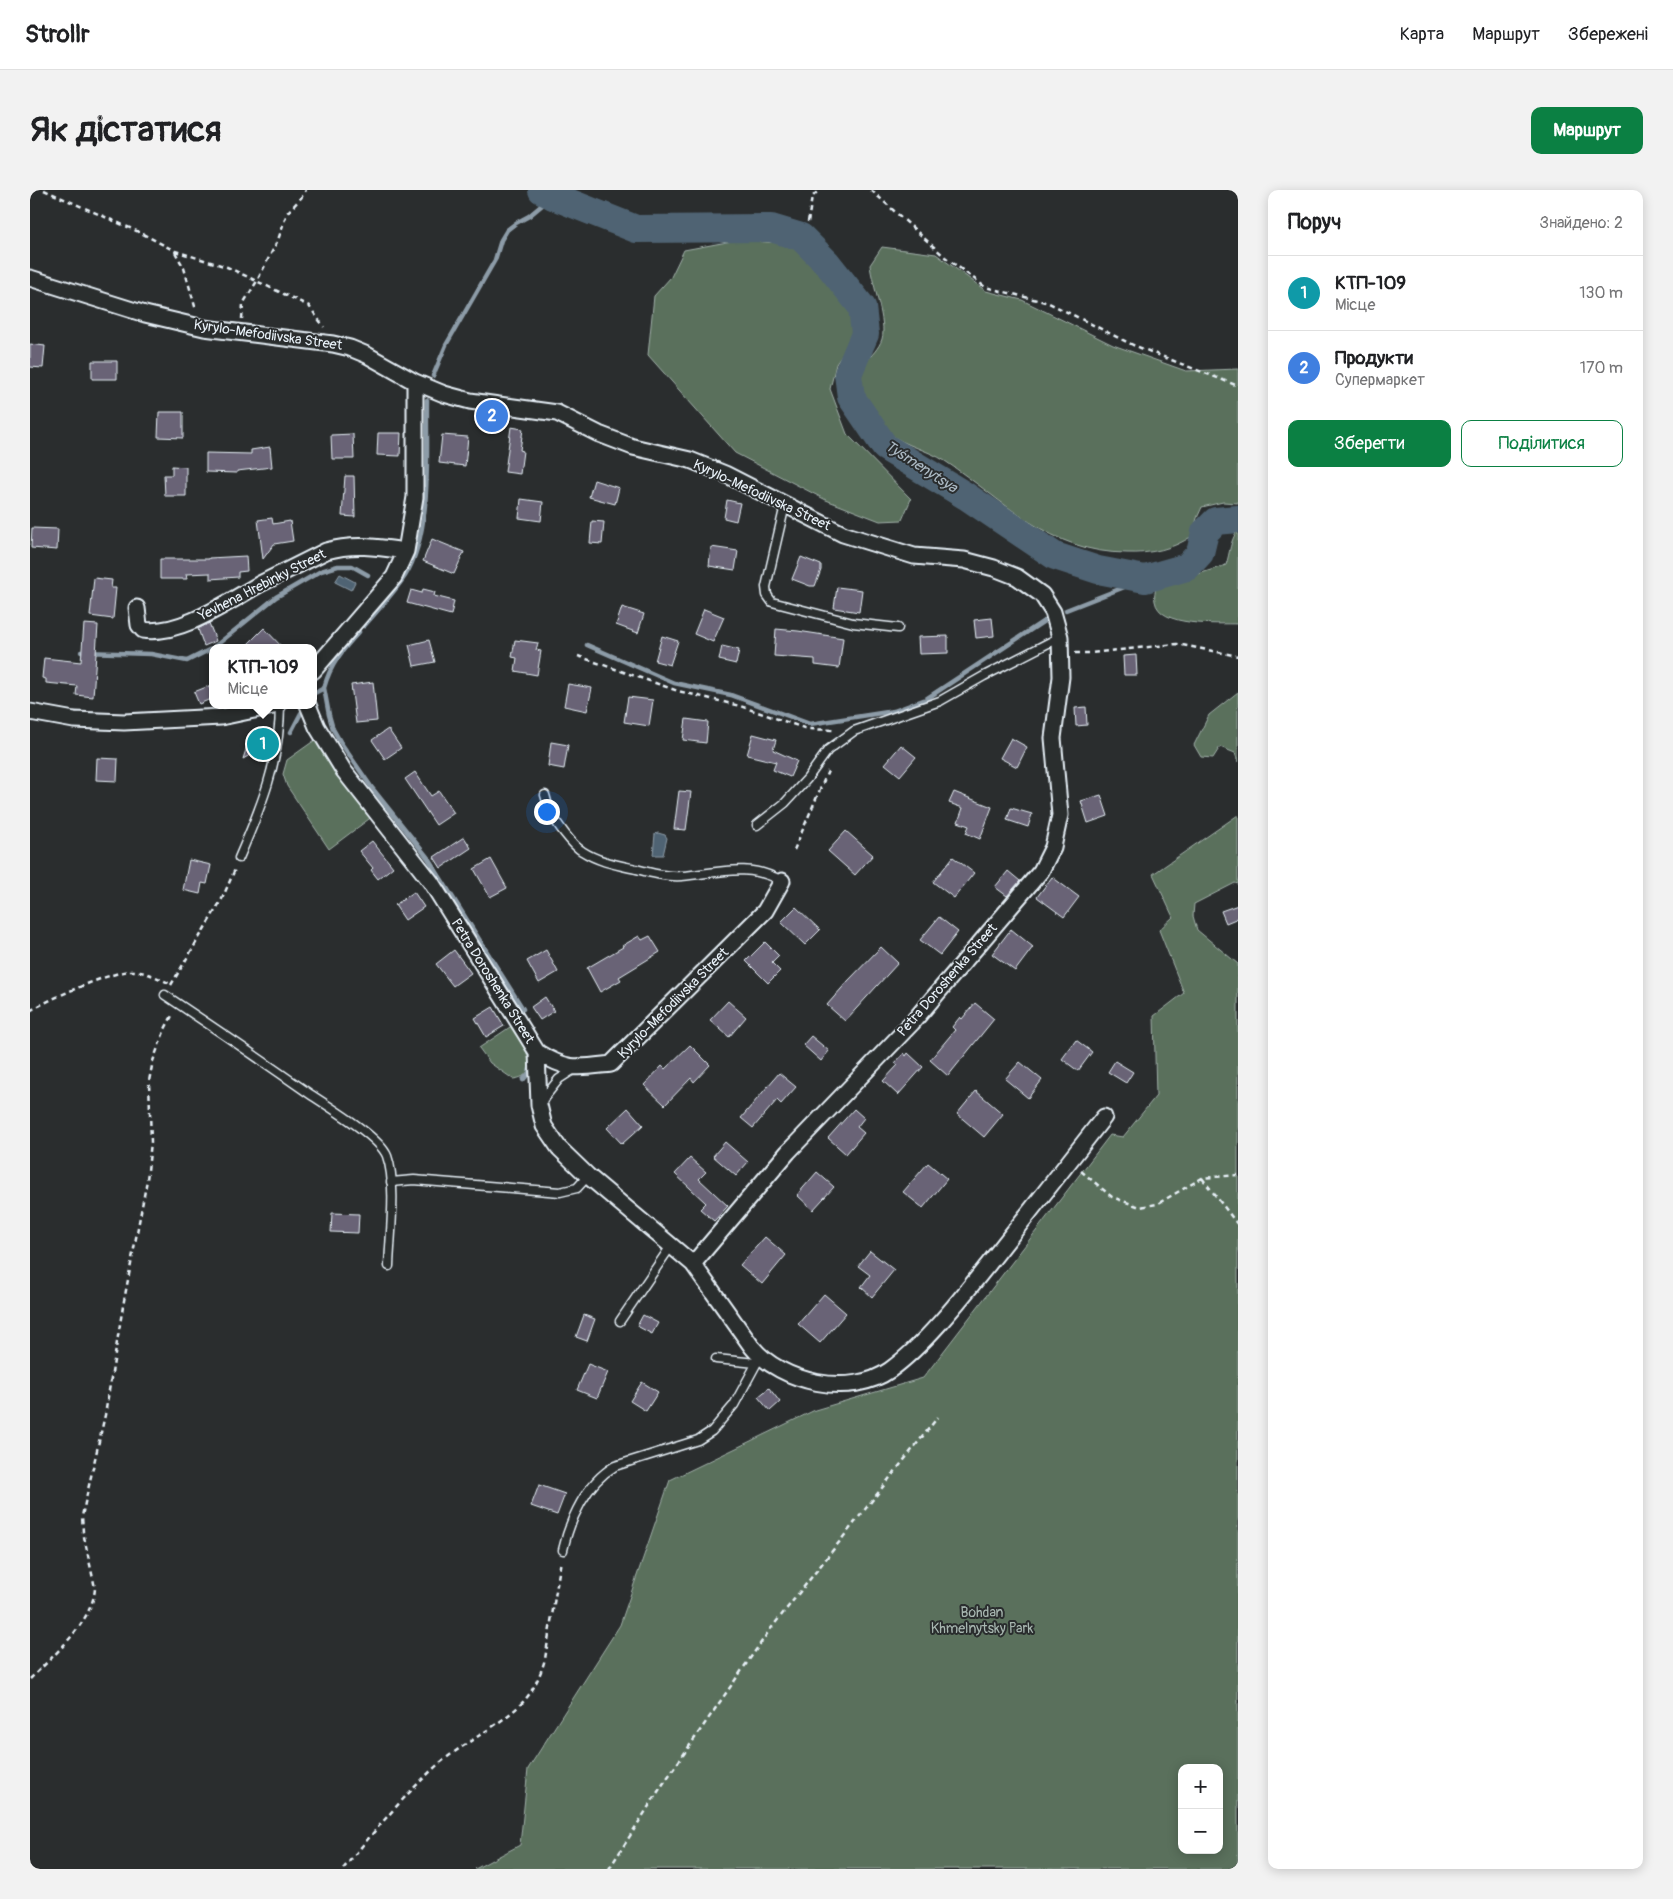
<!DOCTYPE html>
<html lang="uk">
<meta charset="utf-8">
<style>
body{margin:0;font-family:Pangolin,sans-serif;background:#f2f2f2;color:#202124}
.controls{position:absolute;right:15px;bottom:15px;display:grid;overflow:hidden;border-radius:10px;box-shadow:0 2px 12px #0003}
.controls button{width:45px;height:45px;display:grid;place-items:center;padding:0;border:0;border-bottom:1px solid #e0e0e0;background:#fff;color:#202124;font:25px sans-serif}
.you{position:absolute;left:516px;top:621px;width:18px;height:18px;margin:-12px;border:4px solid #fff;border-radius:50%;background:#1a73e8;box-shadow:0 0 0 8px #1a73e833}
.badge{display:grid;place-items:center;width:32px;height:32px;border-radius:50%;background:#0b8043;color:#fff;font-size:16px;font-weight:700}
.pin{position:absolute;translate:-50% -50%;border:2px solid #fff;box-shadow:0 1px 5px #0006}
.popup{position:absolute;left:179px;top:454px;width:108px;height:65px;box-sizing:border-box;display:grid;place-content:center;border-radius:10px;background:#fff;filter:drop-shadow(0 1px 4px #0005);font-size:16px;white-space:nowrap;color:#757577}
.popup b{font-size:19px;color:#202124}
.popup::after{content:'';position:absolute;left:50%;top:100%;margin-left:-10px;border:10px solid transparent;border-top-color:#fff}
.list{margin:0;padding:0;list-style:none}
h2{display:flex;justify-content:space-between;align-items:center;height:65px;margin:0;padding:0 20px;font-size:21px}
h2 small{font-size:16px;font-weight:400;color:#757577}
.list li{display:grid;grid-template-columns:32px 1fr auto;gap:15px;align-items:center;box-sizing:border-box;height:75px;padding:0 20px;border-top:1px solid #e0e0e0}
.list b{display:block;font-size:19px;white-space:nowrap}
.list p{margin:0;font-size:16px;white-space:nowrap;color:#757577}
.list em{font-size:16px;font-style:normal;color:#757577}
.actions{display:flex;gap:10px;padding:15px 20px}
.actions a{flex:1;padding:11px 0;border:1px solid #0b8043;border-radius:10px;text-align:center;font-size:18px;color:#0b8043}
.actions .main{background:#0b8043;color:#fff}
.map{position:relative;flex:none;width:1208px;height:1679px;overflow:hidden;border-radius:10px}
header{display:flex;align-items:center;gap:30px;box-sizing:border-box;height:70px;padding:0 25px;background:#fff;border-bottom:1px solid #e0e0e0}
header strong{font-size:24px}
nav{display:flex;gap:28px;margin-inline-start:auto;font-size:18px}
.intro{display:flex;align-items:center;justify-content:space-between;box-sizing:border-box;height:120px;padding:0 30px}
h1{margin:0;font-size:35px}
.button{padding:12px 22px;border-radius:10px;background:#0b8043;color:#fff;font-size:18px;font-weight:700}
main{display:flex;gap:30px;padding:0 30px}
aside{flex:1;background:#fff;border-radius:10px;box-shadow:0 2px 12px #0003}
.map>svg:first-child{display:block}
.green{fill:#5a705b;stroke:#a1b0aa;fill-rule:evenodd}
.water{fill:#506473;stroke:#8d9ca8}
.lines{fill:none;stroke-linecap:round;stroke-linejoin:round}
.stream{stroke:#8d9ca8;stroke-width:4.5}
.river{stroke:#506473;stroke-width:28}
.building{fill:#696476;stroke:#e8f1f8}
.lane-casing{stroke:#e8f1f8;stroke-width:11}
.street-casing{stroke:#e8f1f8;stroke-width:19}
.path{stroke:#e8f1f8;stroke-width:2.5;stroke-dasharray:5 4;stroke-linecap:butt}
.lane{stroke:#2a2d2e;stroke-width:8}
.street{stroke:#2a2d2e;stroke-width:15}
.labels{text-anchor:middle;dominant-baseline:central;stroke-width:4;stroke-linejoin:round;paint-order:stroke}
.street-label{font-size:14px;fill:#e8f1f8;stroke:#2a2d2e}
.park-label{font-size:14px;fill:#a8b7b1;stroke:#2a2d2e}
.water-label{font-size:15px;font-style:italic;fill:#abb9c3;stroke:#2a2d2e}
</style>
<header>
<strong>Strollr</strong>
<nav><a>Карта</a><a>Маршрут</a><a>Збережені</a></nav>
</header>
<div class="intro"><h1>Як дістатися</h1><a class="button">Маршрут</a></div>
<main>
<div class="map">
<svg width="1208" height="1679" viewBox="0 0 1208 1679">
<rect width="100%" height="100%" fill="#2a2d2e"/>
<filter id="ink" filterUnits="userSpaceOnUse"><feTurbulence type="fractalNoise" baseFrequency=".02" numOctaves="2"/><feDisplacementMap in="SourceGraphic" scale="10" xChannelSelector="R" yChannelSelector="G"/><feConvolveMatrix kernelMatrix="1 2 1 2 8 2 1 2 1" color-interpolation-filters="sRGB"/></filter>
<g filter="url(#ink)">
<!-- green -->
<path class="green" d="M708,50L751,53L767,60L792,85L824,126L825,146L806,174L800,199L817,244L881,309L872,330L850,331L796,310L705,263L618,165L624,106L641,87L654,60Z
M852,57L906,64L956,101L992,110L1083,155L1156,181L1208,179V313L1193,312L1172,317L1167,328L1162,346C1143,359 1121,364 1097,363C1020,363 975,311 915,271C898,260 876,256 860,244C852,238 833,212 829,202C819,178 846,168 852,149C857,132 842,94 840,75Z
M1208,340V434C1188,433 1129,438 1125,411C1124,407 1125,402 1126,398L1196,375C1200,363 1200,350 1208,340Z
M1208,502V572L1205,563L1190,557L1183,568L1171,567L1164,555L1179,525Z
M285,550L343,626L299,659L257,596L253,584L257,570Z
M1208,625V694L1205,693L1164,714L1163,726L1167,740L1208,774V1679H445L490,1655L498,1579L590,1435L640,1290L785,1220L893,1188L1080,945L1093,947L1126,906L1124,826L1154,803L1129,740L1143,727L1123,684ZM1152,1578H1189V1660H1152Z
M483,835C491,851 515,886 483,889L460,873L449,858Z"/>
<!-- water -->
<path class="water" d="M310,384L325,392L321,400L305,392Z
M628,643L635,645L637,648L633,665H623L625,644Z"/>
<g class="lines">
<!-- stream -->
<path class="stream" d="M403,186L416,155L465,70L471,50L477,40L486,33L499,26L523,6
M1036,420L1115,389
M334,436C348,420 363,404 375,386C403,341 396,262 397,210
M557,455L644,493L701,505L780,534L864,521L896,509L1014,431
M183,458L246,407L291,381L308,376H322L338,385
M51,462L121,464L157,471L183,458
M294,498L299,525L303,539L311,553L342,598L398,668L493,819
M283,504L294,498C300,475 313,459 329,442
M261,542L271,523
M493,890L499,883L501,874"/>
<!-- river -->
<path class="river" d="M512,0L523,6L606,39L741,38L771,47L797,73L832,117L835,144L818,184L821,207L855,257L936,306L1025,366L1068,380L1115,389L1157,377L1170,363L1175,342L1186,331L1208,329"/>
</g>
<!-- building -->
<path class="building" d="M0,154L15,156L13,178L0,177Z
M62,171H87V189H62Z
M129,222H153V248L128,247Z
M481,237L493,239L490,260L493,261L490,284L475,282Z
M348,243H371L370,266L347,265Z
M323,244L324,269H302L301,245Z
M412,245L438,247L435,276L409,273Z
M240,257L242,277L207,281V283L176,282V263L221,264V260Z
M142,276L156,277V306H135L134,285H142Z
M315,286H324L325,327L312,326Z
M564,290L589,298L585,314L559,307Z
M491,309L513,312L511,331L489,328Z
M697,310L710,313L706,331L694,328Z
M242,328L243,334L260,331L263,351L244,354L233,369L228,330Z
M562,331L574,332L572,354L560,353Z
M2,338L28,339L27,360L1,358Z
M402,349L434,362L424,384L393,371Z
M681,357L708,361L705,380L679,376Z
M216,366L217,381L208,382V387L180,389V383L156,384L157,389H130V369H179V368Z
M771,367L791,375V380L785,396H780L762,389Z
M64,388L82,390L81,398H86L83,429L60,426Z
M807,397L832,400L829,422L804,418Z
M393,399L405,402L404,406L424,411L421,425L377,413L381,400L392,403Z
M592,417L614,424L608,443L586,435Z
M674,419L694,427L683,452L664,444Z
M962,428L964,446L946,448L944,430Z
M179,433L186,451L174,456L168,439Z
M54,434L68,435L63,507L46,505L47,496L16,493V489L12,488L14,468L51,472Z
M234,438L253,458H214Z
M746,439L768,441L813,448L809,478L785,475V469L744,466Z
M632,446L648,451L640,475L625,471Z
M918,446V463L889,464L888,447Z
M399,450L405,472L384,476L379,455Z
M485,450L508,453L506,460L511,461L507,485L485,481L487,468L482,467Z
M692,456L709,460L706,474L689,470Z
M1106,465L1107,485H1094L1093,466Z
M343,492L347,531L326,533L321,495Z
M538,494L562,498L557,521L534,516Z
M179,496L183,508L169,514L164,502Z
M598,507L623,510L619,536L594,532Z
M1056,517L1057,535L1046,536L1045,518Z
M656,529L678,532L676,553L653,550Z
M358,539L371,558L355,569L342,550Z
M723,544L746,550L743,560L767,571L760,587L743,580L746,572L717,565Z
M220,547L239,554L213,569Z
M981,548L997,557L987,577L970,568Z
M521,552L538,555L534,579L518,576Z
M871,555L886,567L870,586L855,574Z
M67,568L88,569L87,591L66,590Z
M385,582L401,606L409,601L424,623L406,635L375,589Z
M649,601L661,602L656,640L644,639Z
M924,602L962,617L950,649L936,643L939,636L928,632L933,618L919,613Z
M1071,605L1078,626L1058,633L1051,611Z
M981,618L1002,624L998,637L977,630Z
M816,641L843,665L825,685L798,661Z
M434,647L441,658L411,678L404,667Z
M342,651L363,677L348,689L341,680L343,678L329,661Z
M923,667L944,683L924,708L903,692Z
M461,669L477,698L460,707L444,679Z
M159,670L181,675L177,694L172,693L170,704L153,700Z
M978,681L990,691L977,706L965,697Z
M1022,687L1049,707L1034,727L1007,707Z
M384,702L394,717L375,730L365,715Z
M1208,715V728L1196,733L1191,721Z
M766,717L790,740L775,755L751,732Z
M909,727L928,742L910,765L890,750Z
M981,739L1003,757L985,781L962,764Z
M609,746L612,750L620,746L630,762L589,787L591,790L570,802L557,778L593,757L592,756Z
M735,752L749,766L742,773L750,781L738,793L716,771Z
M851,757L868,773L815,831L797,815L818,791Z
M424,760L441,783L423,796L406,774Z
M516,760L528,782L509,793L497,771Z
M515,807L524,821L510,830L501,817Z
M698,811L716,827L699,847L680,830Z
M945,813L964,829L918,886L900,870L925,840L922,837L930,827L932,829Z
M463,817L474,836L456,847L445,828Z
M781,846L799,861L791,871L773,855Z
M1046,850L1062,862L1048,881L1032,869Z
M660,855L680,875L664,892L661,888L635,915L614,895L632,876L635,879Z
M874,863L876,866L878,863L893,877L868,905L853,891L868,875L865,873Z
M1085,871L1103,882L1096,893L1078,882Z
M990,872L1012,890L998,908L975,889Z
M749,883L766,897L751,914L747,910L723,938L711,928Z
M946,901L973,924L954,947L927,924Z
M598,918L613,935L592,954L577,938Z
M824,919L834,928L827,937L834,943L816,964L798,948Z
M695,952L718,972L706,986L683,966Z
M660,968L676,982L669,989L698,1016L684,1031L670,1019L676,1013L645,984Z
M898,973L917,989L893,1018L873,1002Z
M787,982L804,997L783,1020L767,1005Z
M302,1023L329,1024L328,1043L301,1042Z
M735,1047L756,1065L732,1094L710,1075Z
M840,1061L864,1080L842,1107L831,1097L840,1085L828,1076Z
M794,1104L816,1123L790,1153L768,1134Z
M554,1125L565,1129L557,1151L546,1147Z
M613,1125L628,1133L622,1144L607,1136Z
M558,1174L578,1182L567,1208L547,1200Z
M612,1192L628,1202L616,1221L600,1211Z
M739,1198L750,1212L740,1221L728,1207Z
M509,1295L535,1304L527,1325L501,1316Z"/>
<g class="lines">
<defs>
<path id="lane" d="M755,315L736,397L737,405L742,412L823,433L868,438
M515,605C517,611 518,618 521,623C527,634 542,655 552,661C569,672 588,675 606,679C621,683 636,687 652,686C689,683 717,672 752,691
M727,635L755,613L777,589L798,560L824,541L910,511L954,486L1030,447
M209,668C231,617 250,572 250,515
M135,805C183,837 230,869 277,902C296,915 349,946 357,966C367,993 360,1046 359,1076
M510,913L529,889L546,878
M361,992L384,990L530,1002L547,998L558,986
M590,1131L641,1056
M686,1169L726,1173
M533,1360C540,1329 556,1293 585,1276L668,1250L682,1241L704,1215L730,1167"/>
<path id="street" d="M0,88L115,124L174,138L303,154L320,158L337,165L385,192L414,204L440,211L527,223L569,244L603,257L660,270L695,284L813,344L884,366L934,370L964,378L987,387L1012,405L1023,422L1030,447L1031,487L1023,548L1030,625L1023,657L1011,681L882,833L758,962L663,1074
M107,418L109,435L113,440C150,446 199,411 230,394C252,383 274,372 296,361C323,353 348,357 376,361
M283,481L364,387L376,361L385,307V192
M278,515L287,537L314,581L401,692L507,862L509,915L514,936L529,958L558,986L663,1074L722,1157C751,1193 821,1208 860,1180C896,1154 933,1106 961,1071C999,1023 1036,975 1074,927
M0,522L44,530L94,532L191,527L248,515
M507,862C538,881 547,878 581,874L735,721L752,691"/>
</defs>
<!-- lane casing -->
<use href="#lane" class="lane-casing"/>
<!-- street casing -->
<use href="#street" class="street-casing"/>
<!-- path -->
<path class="path" d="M14,0L109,42L145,61L197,77L279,116L294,137
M841,0L915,67L955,97L1019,113L1103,155L1208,196
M778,32L782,7L789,0
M145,62L154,78L166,120
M212,129L213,114L227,91L248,50L257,23L271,8L276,0
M1045,463H1060L1147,454L1208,466
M548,466L648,501L710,516L777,539L805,540
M764,660L798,581
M141,795L192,709L206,677
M0,821C17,810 86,779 104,781C116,782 129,788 140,794
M1051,981L1082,1007L1110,1017L1127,1014L1172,988L1208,985
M1172,988L1208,1035
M0,1489C23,1466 63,1432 65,1398L53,1342L52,1326L75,1225L93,1116L117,990L121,952L119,891L123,871L135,839L143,824
M313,1679C342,1644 370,1610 403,1579C430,1554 466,1539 492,1513C503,1502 511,1484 515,1469L531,1370
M579,1679L631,1597L739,1441L908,1227"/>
<!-- lane -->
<use href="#lane" class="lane"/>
<!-- street -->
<use href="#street" class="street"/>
</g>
</g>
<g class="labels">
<!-- street labels -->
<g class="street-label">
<text transform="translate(238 145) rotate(8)">Kyrylo-Mefodiivska Street</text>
<text transform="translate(732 305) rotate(25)">Kyrylo-Mefodiivska Street</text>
<text transform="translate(232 395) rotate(-27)">Yevhena Hrebinky Street</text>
<text transform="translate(917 790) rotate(-49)">Petra Doroshenka Street</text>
<text transform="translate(463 791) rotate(58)">Petra Doroshenka Street</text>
<text transform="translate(643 813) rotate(-45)">Kyrylo-Mefodiivska Street</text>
</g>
<!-- park labels -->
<g class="park-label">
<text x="952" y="1422">Bohdan<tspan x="952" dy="16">Khmelnytsky Park</tspan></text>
</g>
<!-- water labels -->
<g class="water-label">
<text transform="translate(891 277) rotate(33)">Tyśmenytsya</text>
</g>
</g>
</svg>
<div class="controls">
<button>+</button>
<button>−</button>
</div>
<div class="you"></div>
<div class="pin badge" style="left:233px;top:554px;background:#0f9aa8">1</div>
<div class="popup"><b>КТП-109</b>Місце</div>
<div class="pin badge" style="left:462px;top:226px;background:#3f7fe0">2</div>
</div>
<aside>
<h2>Поруч<small>Знайдено: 2</small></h2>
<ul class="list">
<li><span class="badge" style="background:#0f9aa8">1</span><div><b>КТП-109</b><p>Місце</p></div><em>130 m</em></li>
<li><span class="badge" style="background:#3f7fe0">2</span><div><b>Продукти</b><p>Супермаркет</p></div><em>170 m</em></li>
</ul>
<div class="actions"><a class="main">Зберегти</a><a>Поділитися</a></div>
</aside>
</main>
